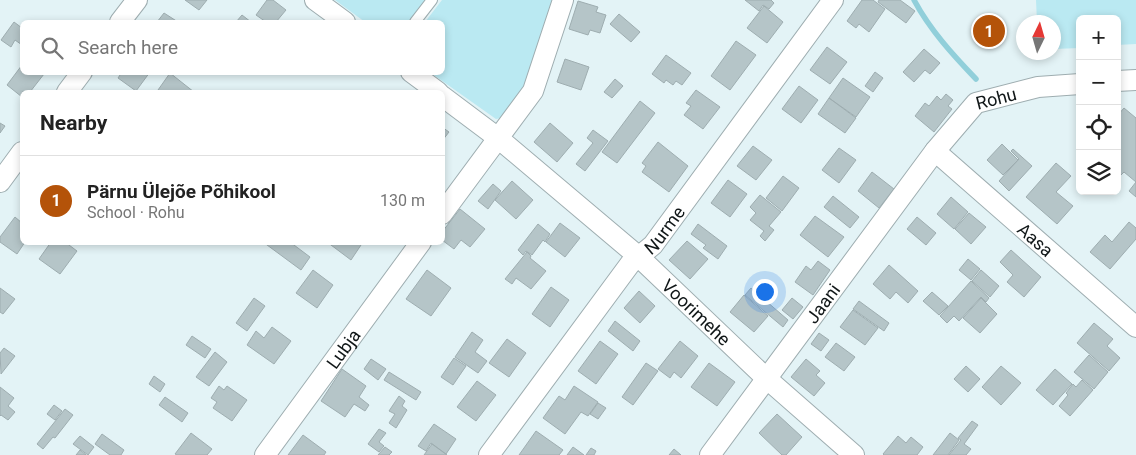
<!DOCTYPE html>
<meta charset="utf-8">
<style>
body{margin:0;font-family:Roboto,sans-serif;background:#f6f6f6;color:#222}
.controls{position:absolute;right:15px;top:15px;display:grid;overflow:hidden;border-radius:8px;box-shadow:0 2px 8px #0003}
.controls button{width:45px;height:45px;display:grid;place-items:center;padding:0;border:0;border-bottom:1px solid #e0e0e0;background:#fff;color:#222;font:25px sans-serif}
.compass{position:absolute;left:1016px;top:15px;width:45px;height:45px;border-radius:50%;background:#fff;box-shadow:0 2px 8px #0003;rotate:5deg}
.you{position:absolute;left:764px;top:291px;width:18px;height:18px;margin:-12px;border:4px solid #fff;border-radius:50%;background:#1a73e8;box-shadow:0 0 0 8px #1a73e833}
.badge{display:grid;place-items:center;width:32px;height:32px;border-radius:50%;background:#b45309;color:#fff;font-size:16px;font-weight:700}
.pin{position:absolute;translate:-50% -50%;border:2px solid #fff;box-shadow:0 1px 5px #0006}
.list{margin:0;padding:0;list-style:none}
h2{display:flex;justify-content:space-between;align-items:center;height:65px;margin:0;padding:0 20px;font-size:21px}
h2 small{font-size:16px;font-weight:400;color:#767676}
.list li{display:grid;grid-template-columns:32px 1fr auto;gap:15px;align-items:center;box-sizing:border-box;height:90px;padding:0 20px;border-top:1px solid #e0e0e0}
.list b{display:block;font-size:19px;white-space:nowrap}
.list p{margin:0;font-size:16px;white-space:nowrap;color:#767676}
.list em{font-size:16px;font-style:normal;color:#767676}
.icon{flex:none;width:28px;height:28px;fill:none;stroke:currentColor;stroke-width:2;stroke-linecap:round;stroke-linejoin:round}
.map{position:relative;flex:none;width:1136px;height:455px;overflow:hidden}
.search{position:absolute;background:#fff;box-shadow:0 2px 8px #0003;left:20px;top:20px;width:425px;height:55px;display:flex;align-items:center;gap:12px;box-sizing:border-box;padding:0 18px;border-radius:8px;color:#767676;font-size:19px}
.panel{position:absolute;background:#fff;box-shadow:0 2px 8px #0003;left:20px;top:90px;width:425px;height:155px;border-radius:8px}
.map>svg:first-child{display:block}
.green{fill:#bae9f2}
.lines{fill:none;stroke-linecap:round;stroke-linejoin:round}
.stream{stroke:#91cfda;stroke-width:5.5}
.building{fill:#b5c5c8;stroke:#9eadb0}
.lane-casing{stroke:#9eadb0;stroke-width:12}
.street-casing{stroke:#9eadb0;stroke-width:22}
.lane{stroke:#fff;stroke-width:10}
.street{stroke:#fff;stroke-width:20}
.labels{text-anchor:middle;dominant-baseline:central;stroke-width:5;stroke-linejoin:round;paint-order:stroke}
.street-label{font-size:18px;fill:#111718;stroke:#fff}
</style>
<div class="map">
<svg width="1136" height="455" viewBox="0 0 1136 455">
<rect width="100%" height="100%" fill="#e3f3f6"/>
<!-- green -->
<path class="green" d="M335,0H426L410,22H365Z
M442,0H556L529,83L506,117L496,119L431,73L442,72V22H425Z
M1036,0H1136V44L1117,45V19H1080V48L1054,49V22H1037Z"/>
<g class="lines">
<!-- stream -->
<path class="stream" d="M914,0C930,30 953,55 976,79"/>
</g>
<!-- building -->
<path class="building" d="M185,0H207L199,10Z
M267,0H273L286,10L276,22H266L256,15Z
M745,0H771L774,3L769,9L763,5L759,11Z
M862,0H873L885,9L869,32L859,24L856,28L847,21Z
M879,0H900L915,11L906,23L878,2Z
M578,1L598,7L596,12L606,15L600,33L590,30L588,35L569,29Z
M764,6L783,22L767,43L747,28Z
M164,13L178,22H157Z
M619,14L640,32L631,42L610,24Z
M242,15L251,22H236Z
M14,22L22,28V45L15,40L11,47L1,40Z
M736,41L756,55L730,90L711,76Z
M827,47L847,62L830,84L810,70Z
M924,49L940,63L930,74L925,70L914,82L903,72Z
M666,55L691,73L682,85L676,81L673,85L666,80L664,83L652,74Z
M565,59L589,67L581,90L557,82Z
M22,65V72H41L44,74L30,92H22V97L7,85Z
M122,72H150L136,91L118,78Z
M875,72L883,78L873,92L865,86Z
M170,73L194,92H160L158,90Z
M843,78L870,97L856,117L829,98Z
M615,79L623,86L612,98L604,92Z
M799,86L818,100L801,123L782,109Z
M696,90L720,107L703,129L684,115L691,106L686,103Z
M946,94L953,100L948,106L952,109L934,132L915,116L925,103L929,106L937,96L941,100Z
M829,98L856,118L845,133L818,114Z
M640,101L655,113L617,163L602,152Z
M1124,108L1136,118V182L1124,172L1117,179V116Z
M0,123L5,126L0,133Z
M550,123L573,143L557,162L534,142Z
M442,127L449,132L442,141Z
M593,130L608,141L585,171L576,164L593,143L587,138Z
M658,142L688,166L669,192L642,172L646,166L642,163Z
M1002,144L1018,160L1003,175L987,160Z
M753,146L772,160L756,180L737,166Z
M839,148L856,160L839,183L822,170Z
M1013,149L1032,166L1009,191L999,181L1019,159L1011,151Z
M1056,163L1071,176L1056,192L1073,206L1057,224L1026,197Z
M872,172L894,189L879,208L858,191Z
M783,176L799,188L782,211L766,198Z
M728,180L747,194L730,217L711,203Z
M512,181L533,200L516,219L495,200Z
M1136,182V197L1129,191Z
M493,184L501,191L488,209L478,201Z
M760,195L781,212L769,226L774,230L765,241L760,236L764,231L750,220L756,213L750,207Z
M833,196L859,217L850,228L824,207Z
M951,197L968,212L954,229L937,214Z
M460,209L485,229L470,247L461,240L454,249L442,240V232Z
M969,213L986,227L971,244L955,229Z
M815,216L844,237L828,257L800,235Z
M15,217L22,223V242H25L17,254L0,242V237Z
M917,217L936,233L926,245L907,229Z
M1129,222L1136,228V239L1110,269L1090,252L1105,235L1112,242Z
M560,223L580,238L565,257L546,242Z
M538,224L550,234L545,242L543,240L532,255L526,251L523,255L518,250Z
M698,224L727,246L718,259L703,248L706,245L691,234Z
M687,241L708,259L690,279L669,260Z
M51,242H65L77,251L60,274L39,259Z
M263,242H290L310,257L301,270Z
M327,242H363L351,260Z
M1011,250L1041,277L1024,297L1007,282L1013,275L1000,262Z
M527,252L531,256L530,258L546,271L531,289L516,278L512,284L505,279Z
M968,259L980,269L971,280L959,270Z
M818,261L830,270L813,295L795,282L806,266L811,270Z
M889,265L918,291L908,303L896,292L890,299L873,284Z
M313,270L333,285L317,308L296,293Z
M427,270L451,288L431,316L406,299Z
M981,270L999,286L990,297L972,281Z
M971,281L989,298L986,302L981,297L959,321L954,316L947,323L940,316Z
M551,287L569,300L550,327L532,314Z
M0,288L15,299L3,314L0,312Z
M751,288L788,320L783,327L745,295Z
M639,291L655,306L640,323L624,308Z
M932,292L948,306L939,315L923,301Z
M744,295L768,316L754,332L730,312Z
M254,298L265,306L247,331L236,323Z
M792,298L803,307L793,319L782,310Z
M981,298L997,314L980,333L963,318Z
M859,301L889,323L884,331L853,309Z
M853,310L878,328L865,345L840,327Z
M615,321L640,341L633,351L608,331Z
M1094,323L1113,339L1107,346L1120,358L1109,371L1077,343Z
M272,327L291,341L274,364L247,345L256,331L264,338Z
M472,332L483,340L475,352L487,361L478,373L455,357Z
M819,333L829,340L821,351L811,344Z
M192,336L211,349L205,358L186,345Z
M507,339L526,353L509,377L489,363Z
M600,341L618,354L596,384L578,371Z
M680,341L698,356L681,378L674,372L670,378L658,369Z
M836,343L855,357L844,371L825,357Z
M4,348L15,356L1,374L0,353Z
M215,352L227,362L209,386L196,377Z
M1089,355L1108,372L1094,389L1074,372Z
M454,358L466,366L453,385L441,377Z
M371,359L386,369L378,380L364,369Z
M806,359L820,371L816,375L825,383L814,396L791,377Z
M646,363L658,371L633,405L622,397Z
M709,363L735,382L717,406L691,387Z
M966,366L980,379L968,392L954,379Z
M1001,366L1021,383L1001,405L982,387Z
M342,369L366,386L359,397L369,405L365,411L354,404L345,417L321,401Z
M1055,369L1072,384L1053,405L1036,390Z
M389,372L421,392L416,400L384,380Z
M154,376L165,384L160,392L149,384Z
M1082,380L1093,390L1070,416L1059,406L1068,395L1066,393L1073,384L1076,387Z
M477,381L496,395L476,421L457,407Z
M219,386L224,390L227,386L247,400L232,421L213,408L217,402L211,398Z
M574,386L598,402L588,416L581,412L565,434L543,418L559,396L565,400Z
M0,387L14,398L8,406L15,412L8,420L1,415L0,416Z
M399,396L405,401L402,406L407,410L396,428L389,423L395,414L389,411Z
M165,397L188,413L182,422L159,405Z
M598,403L606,408L598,419L590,414Z
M54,405L62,411L55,420L47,414Z
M65,409L73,415L55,438L53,437L43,449L37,444Z
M777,414L802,437L786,455H782L759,433Z
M972,421L978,425L964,444L971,449L966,455H949L961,440L958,438Z
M434,424L456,439L446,454L431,443L426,451L418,446Z
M379,429L386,433L379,442L384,446L379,452L368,444Z
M536,431L563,450L559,455H519Z
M191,433L212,449L207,455H177L175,454Z
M950,433L959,440L948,455H933Z
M102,434L124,450L121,455H110L95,444Z
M303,435L326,452L324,455H288Z
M80,436L94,447L88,455L73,444Z
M898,436L906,443L911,437L923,447L917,455H884L883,454Z
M432,444L447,455H424Z
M385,447L392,452L389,455H378Z
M573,447L584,455H567Z
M591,448L596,451L594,455H586Z
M674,449L681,455H669Z
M80,450L86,455H76Z"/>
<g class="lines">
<defs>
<path id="lane" d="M415,22L432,0"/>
<g id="street">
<path d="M315,0L345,22"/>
<path d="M120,22L137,0"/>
<path d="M411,72L438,92"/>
<path d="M1117,81L1136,80"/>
<path d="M67,92L82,72"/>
<path id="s1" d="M442,96L498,138L639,257L766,378L854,455"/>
<path id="s2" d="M935,151L1136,327"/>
<path d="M0,182L22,152"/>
<path d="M442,214L533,91L563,0"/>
<path id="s3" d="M265,455L421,242"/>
<path id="s4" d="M489,455L630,264L653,245L833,0"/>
<path id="s5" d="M710,455L935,151L976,103L1038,87L1080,84"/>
</g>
</defs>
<!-- lane casing -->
<use href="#lane" class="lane-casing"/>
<!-- street casing -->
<use href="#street" class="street-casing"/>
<!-- lane -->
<use href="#lane" class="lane"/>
<!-- street -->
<use href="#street" class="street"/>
</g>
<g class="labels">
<!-- street labels -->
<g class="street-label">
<text stroke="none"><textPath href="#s5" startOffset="462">Rohu</textPath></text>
<text stroke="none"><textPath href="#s4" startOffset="286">Nurme</textPath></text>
<text stroke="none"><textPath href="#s2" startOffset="134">Aasa</textPath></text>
<text stroke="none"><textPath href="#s5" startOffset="189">Jaani</textPath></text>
<text stroke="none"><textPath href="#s1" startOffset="334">Voorimehe</textPath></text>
<text stroke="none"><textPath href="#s3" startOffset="132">Lubja</textPath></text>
</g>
</g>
</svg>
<div class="controls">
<button>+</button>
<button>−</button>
<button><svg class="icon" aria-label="locate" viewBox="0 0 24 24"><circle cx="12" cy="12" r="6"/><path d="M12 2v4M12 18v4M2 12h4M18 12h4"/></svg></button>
<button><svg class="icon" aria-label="layers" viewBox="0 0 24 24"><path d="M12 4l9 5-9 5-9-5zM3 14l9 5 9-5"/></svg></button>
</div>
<svg class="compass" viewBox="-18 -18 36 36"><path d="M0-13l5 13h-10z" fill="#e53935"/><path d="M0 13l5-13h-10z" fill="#767676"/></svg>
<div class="you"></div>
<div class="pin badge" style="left:989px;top:31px">1</div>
<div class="search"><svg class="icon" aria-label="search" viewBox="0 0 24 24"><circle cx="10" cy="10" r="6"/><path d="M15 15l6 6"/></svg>Search here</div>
<section class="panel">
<h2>Nearby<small></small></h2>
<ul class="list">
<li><span class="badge">1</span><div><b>Pärnu Ülejõe Põhikool</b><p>School · Rohu</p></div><em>130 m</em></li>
</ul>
</section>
</div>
